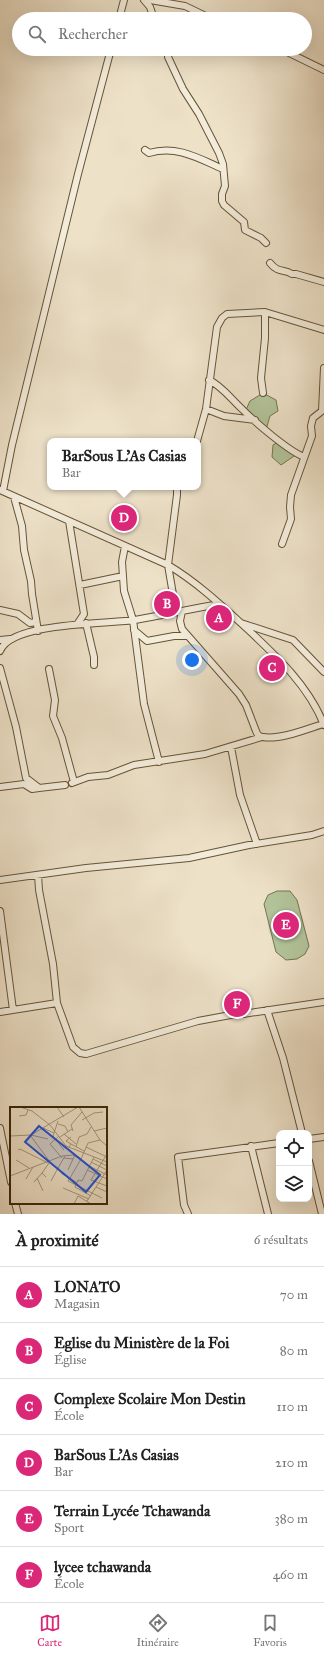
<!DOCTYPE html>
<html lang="fr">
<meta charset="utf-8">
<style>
body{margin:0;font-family:"IM FELL Great Primer",serif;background:#f6f6f6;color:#222}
.controls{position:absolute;right:12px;bottom:12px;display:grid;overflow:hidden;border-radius:8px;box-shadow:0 4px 16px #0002}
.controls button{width:36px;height:36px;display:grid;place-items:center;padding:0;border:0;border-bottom:1px solid #e0e0e0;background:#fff;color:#222;font:20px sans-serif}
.you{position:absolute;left:192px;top:660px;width:14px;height:14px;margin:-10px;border:3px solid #fff;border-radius:50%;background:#1a73e8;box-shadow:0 0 0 6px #1a73e833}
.badge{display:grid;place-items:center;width:26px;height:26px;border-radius:50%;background:#db2777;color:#fff;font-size:13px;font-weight:700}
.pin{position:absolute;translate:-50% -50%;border:2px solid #fff;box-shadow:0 1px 4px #0006}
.popup{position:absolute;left:47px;top:438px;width:154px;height:52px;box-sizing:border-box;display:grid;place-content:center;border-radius:8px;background:#fff;filter:drop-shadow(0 1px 3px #0005);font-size:13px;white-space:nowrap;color:#767676}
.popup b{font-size:15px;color:#222}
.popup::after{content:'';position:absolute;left:50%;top:100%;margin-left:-8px;border:8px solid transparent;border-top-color:#fff}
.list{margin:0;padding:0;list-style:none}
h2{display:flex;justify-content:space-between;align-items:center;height:52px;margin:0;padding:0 16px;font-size:17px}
h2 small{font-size:13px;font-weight:400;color:#767676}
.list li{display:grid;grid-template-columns:26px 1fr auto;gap:12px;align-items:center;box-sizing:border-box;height:56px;padding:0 16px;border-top:1px solid #e0e0e0}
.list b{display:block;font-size:15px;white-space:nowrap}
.list p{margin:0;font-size:13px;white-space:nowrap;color:#767676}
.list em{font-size:13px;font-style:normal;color:#767676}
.icon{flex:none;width:22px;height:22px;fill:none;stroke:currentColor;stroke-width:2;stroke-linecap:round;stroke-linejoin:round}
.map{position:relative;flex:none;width:324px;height:1214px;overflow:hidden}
.search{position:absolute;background:#fff;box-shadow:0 4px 16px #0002;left:12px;right:12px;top:12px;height:44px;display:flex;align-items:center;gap:10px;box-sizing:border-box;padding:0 14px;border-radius:22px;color:#767676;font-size:15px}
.sheet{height:388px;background:#fff}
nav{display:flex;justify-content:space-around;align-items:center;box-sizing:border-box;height:56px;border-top:1px solid #e0e0e0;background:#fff;font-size:11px;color:#767676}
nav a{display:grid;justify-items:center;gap:2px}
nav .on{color:#db2777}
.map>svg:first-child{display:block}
.green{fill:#b2c49a;stroke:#767450}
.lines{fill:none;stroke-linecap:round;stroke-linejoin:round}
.street-casing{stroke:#665436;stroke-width:8}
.street{stroke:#f3ecdb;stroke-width:6}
.inset-road{fill:none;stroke:#a5967a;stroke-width:1}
.view{fill:#1d4ed8;fill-opacity:0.15;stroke:#1d4ed8;stroke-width:2}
.inset-edge{fill:none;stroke:#392505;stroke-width:2}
</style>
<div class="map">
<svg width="324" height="1214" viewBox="0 0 324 1214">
<rect width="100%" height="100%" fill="#ede1c8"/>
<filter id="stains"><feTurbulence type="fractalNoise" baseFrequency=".005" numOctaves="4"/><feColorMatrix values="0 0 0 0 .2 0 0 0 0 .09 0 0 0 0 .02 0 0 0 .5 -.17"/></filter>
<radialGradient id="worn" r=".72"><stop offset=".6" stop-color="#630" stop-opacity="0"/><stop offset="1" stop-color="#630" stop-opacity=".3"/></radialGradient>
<!-- green -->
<path class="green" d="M263,393L276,400L278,411L270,416L266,430L245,412L250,401Z
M280,441L297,454L281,465L272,457L273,445Z
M277,891H290L297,900L309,946L305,954L297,959L286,960L276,952L264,904L268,895Z"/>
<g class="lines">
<defs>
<path id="street" d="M144,0L150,7L154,19
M150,0L185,6L212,19
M119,19L124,0
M170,49L168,57L183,89L199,114L219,153L223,164L225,186L222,194V201L224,205L244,222L245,230L261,238L266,243
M281,49L324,70
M145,150L149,153C177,145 198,158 223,169
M270,263C279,274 283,268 292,274H296L324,282
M209,380C222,386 231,399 242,409C255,422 287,450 304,457
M263,393L261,378L265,338V312
M206,409L224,416L255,420
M197,441L206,409L217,327L222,318L227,314L265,312L324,330
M0,490L168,565C195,581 219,603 242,624C274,654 308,684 324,725
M3,491L12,445L78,174L111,49
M14,497L22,526L24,550L31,581L32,594L38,631
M69,521L84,614L78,623
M282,544L291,519L290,507L291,495L312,436L311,426L313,418L322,411L324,368
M125,546L122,562L124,591L133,620L144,704L159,762
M80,585L123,576
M0,610L18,614L30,623L36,622
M182,611L180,621L182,629L239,694L246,705L256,731C257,734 259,737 263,737C280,740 307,729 323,724
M176,612L168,565L177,495V487
M86,623L94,657V665
M241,623L293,640L324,672
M134,630L147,641L174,636H187
M0,640L10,639
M0,651C11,622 107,624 135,620C163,615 191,609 219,604
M0,668L16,727L26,778L39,788L65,785
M49,669L55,700L53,716L62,738L74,782
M231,747L240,795L257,844
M72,783L88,777L108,775L134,765L205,754L262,737
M0,787L24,784L32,789L39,788
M38,875L39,890L53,964L57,1003
M0,880L86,868L189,858L249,845L312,835L324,831
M0,911L13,1010
M267,1010L283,1058L302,1133
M0,1012L57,1003L73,1047L80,1053L86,1054L198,1021L236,1014H243L324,1002
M0,1128L11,1182
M309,1139L324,1137
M251,1146L268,1214
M309,1161L322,1214
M15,1203L18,1214
M188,1214L184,1205L178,1157L279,1143"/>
</defs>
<!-- street casing -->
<use href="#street" class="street-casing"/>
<!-- street -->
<use href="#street" class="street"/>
</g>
<!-- overview -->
<g transform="translate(10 1107)">
<rect width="97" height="97" fill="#ede1c8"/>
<path class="inset-road" d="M10,0L22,4L40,18L56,39L97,55M47,0L54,10M69,0L90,33L97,39M9,9L16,8L18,3M72,13L84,6L93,5M48,17L55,19L58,25M33,21L44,26L48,14M63,24L61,18L72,5M84,24L97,21M44,26L43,29L54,43M54,27L66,37M20,28L40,55M21,28L38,32M0,29L21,28L68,0M49,29L40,37L52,51M50,30L62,22M61,37L56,34L61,30M59,40L61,37L74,44M66,40L69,30L77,27L81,20M76,40L97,50M8,43L10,42L38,56M97,47L81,73L97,79M55,49L48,61L52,67L60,71L58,74L92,91M54,51L63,52L65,48M83,52L97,59M6,53L19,61M81,55L97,63M79,59L97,68M58,63L63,52M77,63L97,72M0,69L52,49L63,48L71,52L78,36L90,33M36,70L32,66L39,56M27,71L33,84M16,72L23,60M41,74L48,61M24,75L33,65M67,76L60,71L71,52M86,80L97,85M53,81L79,92M81,89L65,80L68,73L72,74L84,50M77,94L97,63M64,97L68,89L81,97"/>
<path class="view" d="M29,19L90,68L76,85L15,35Z"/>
<rect width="97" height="97" class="inset-edge"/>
</g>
<rect width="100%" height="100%" filter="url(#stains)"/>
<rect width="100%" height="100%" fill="url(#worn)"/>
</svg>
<div class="controls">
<button><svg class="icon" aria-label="locate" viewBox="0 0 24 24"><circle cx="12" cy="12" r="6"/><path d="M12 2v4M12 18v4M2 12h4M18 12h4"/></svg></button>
<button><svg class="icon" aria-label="layers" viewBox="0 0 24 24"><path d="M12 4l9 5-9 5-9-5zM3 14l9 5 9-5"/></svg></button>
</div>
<div class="you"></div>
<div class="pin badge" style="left:219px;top:618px">A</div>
<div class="pin badge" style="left:167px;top:604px">B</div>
<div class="pin badge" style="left:272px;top:668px">C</div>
<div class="pin badge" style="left:124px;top:518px">D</div>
<div class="popup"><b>BarSous L'As Casias</b>Bar</div>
<div class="pin badge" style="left:286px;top:925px">E</div>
<div class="pin badge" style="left:237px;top:1004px">F</div>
<div class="search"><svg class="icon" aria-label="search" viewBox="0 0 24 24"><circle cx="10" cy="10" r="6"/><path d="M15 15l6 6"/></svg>Rechercher</div>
</div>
<section class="sheet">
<h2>À proximité<small>6 résultats</small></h2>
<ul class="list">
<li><span class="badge">A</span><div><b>LONATO</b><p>Magasin</p></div><em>70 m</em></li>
<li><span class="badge">B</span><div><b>Eglise du Ministère de la Foi</b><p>Église</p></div><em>80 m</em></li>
<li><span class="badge">C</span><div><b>Complexe Scolaire Mon Destin</b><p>École</p></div><em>110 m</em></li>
<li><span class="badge">D</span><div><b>BarSous L'As Casias</b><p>Bar</p></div><em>210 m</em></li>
<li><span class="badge">E</span><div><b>Terrain Lycée Tchawanda</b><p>Sport</p></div><em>380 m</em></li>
<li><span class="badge">F</span><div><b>lycee tchawanda</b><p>École</p></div><em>460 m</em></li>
</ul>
</section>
<nav>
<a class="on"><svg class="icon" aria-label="map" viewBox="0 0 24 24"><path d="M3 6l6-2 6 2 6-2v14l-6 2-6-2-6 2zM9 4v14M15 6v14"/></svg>Carte</a>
<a><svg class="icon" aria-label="directions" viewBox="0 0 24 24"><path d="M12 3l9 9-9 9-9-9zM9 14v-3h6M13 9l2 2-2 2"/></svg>Itinéraire</a>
<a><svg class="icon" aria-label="saved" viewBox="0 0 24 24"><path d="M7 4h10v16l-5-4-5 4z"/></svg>Favoris</a>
</nav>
